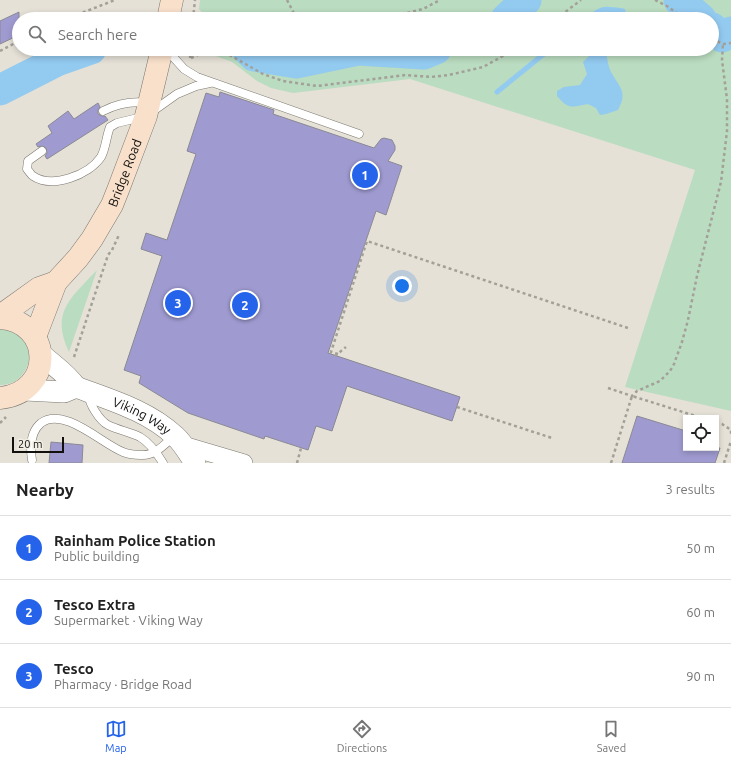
<!DOCTYPE html>
<meta charset="utf-8">
<style>
body{margin:0;font-family:Ubuntu,sans-serif;background:#f2f2f2;color:#222}
.controls{position:absolute;right:12px;bottom:12px;display:grid;overflow:hidden;border-radius:0px;box-shadow:0 2px 6px #0003}
.controls button{width:36px;height:36px;display:grid;place-items:center;padding:0;border:0;border-bottom:1px solid #e0e0e0;background:#fff;color:#222;font:20px sans-serif}
.scale{position:absolute;left:12px;bottom:10px;width:52px;box-sizing:border-box;padding-left:4px;border:2px solid #11100d;border-top:0;font-size:11px;line-height:14px;white-space:nowrap;color:#11100d;-webkit-text-stroke:3px #f2eee4;paint-order:stroke}
.you{position:absolute;left:402px;top:286px;width:14px;height:14px;margin:-10px;border:3px solid #fff;border-radius:50%;background:#1a73e8;box-shadow:0 0 0 6px #1a73e833}
.badge{display:grid;place-items:center;width:26px;height:26px;border-radius:50%;background:#2563eb;color:#fff;font-size:13px;font-weight:700}
.pin{position:absolute;translate:-50% -50%;border:2px solid #fff;box-shadow:0 1px 4px #0006}
.list{margin:0;padding:0;list-style:none}
h2{display:flex;justify-content:space-between;align-items:center;height:52px;margin:0;padding:0 16px;font-size:17px}
h2 small{font-size:13px;font-weight:400;color:#767676}
.list li{display:grid;grid-template-columns:26px 1fr auto;gap:12px;align-items:center;box-sizing:border-box;height:64px;padding:0 16px;border-top:1px solid #e0e0e0}
.list b{display:block;font-size:15px;white-space:nowrap}
.list p{margin:0;font-size:13px;white-space:nowrap;color:#767676}
.list em{font-size:13px;font-style:normal;color:#767676}
.icon{flex:none;width:22px;height:22px;fill:none;stroke:currentColor;stroke-width:2;stroke-linecap:round;stroke-linejoin:round}
.map{position:relative;flex:none;width:731px;height:463px;overflow:hidden}
.search{position:absolute;background:#fff;box-shadow:0 2px 6px #0003;left:12px;right:12px;top:12px;height:44px;display:flex;align-items:center;gap:10px;box-sizing:border-box;padding:0 14px;border-radius:22px;color:#767676;font-size:15px}
.sheet{height:244px;background:#fff}
nav{display:flex;justify-content:space-around;align-items:center;box-sizing:border-box;height:56px;border-top:1px solid #e0e0e0;background:#fff;font-size:11px;color:#767676}
nav a{display:grid;justify-items:center;gap:2px}
nav .on{color:#2563eb}
.map>svg:first-child{display:block}
.green{fill:#badcc0}
.water{fill:#93caf0}
.lines{fill:none;stroke-linecap:round;stroke-linejoin:round}
.stream{stroke:#93caf0;stroke-width:5}
.river{stroke:#93caf0;stroke-width:31}
.building{fill:#9f9bd1;stroke:#8a8993}
.service-casing{stroke:#7b786f;stroke-width:9}
.minor-casing{stroke:#7b786f;stroke-width:18}
.tertiary-casing{stroke:#7b786f;stroke-width:22}
.secondary-casing{stroke:#7b786f;stroke-width:23}
.path{stroke:#a3a098;stroke-width:2.5;stroke-dasharray:3 3;stroke-linecap:butt}
.service{stroke:#fff;stroke-width:8}
.minor{stroke:#fff;stroke-width:17}
.tertiary{stroke:#fff;stroke-width:21}
.secondary{stroke:#f9e0cb;stroke-width:22}
.labels{text-anchor:middle;dominant-baseline:central;stroke-width:4;stroke-linejoin:round;paint-order:stroke}
.street-label{font-size:13px;fill:#11100d;stroke:#f2eee4}
</style>
<div class="map">
<svg width="731" height="463" viewBox="0 0 731 463">
<rect width="100%" height="100%" fill="#e5e1d7"/>
<!-- green -->
<path class="green" d="M200,0H731V411L625,387L695,170L410,79L293,93L271,88L257,81L232,62L205,52L200,49H712V19H205V16L199,9Z
M97,270L69,352C50,312 71,298 97,270Z
M5,329C11,331 16,333 21,338C39,355 24,386 0,385V330Z"/>
<!-- water -->
<path class="water" d="M589,49H605L606,50C607,57 608,66 611,72C620,88 628,92 618,110L606,114L600,115L596,108L588,104C571,107 569,110 557,96V91L564,87L580,85L587,74L583,62L590,55Z"/>
<g class="lines">
<!-- stream -->
<path class="stream" d="M588,19C602,7 605,8 623,11
M497,92L550,49"/>
<!-- river -->
<path class="river" d="M679,0L701,19
M506,19L526,0
M712,28L722,37L731,32
M247,49L254,56L296,63L358,50L424,54L436,49
M0,90L57,61L91,49"/>
</g>
<!-- building -->
<path class="building" d="M19,12V35L0,44V21Z
M220,92L274,110L273,114L374,148L381,139L384,138L392,140L395,146V150L388,161L402,166L386,215L376,211L328,353L460,397L452,421L347,386L332,431L316,426L308,450L265,436L264,439L188,413L139,383L141,376L124,370L162,256L141,249L146,233L167,240L196,154L187,151L206,93L219,97Z
M98,103L100,107L98,110V114L102,116H105L108,120L47,159L45,156L47,153L46,148L42,146L38,147L36,144L52,133L48,126L68,111L74,119Z
M637,416L686,431V448H720L715,463H622Z
M51,442L83,445L82,463H49Z"/>
<g class="lines">
<defs>
<path id="service" d="M166,49L184,69L197,77L359,134
M103,111C117,104 133,101 148,103
M42,151L28,161L27,169C29,171 31,175 33,176C52,189 89,175 101,157C106,148 106,137 110,127L117,123L146,116L177,94L196,86L210,83
M89,394C88,403 100,421 108,425C118,430 130,432 140,437C150,443 157,453 163,463
M32,460C30,447 30,432 41,423C64,406 102,444 123,452C128,454 136,455 141,455C155,456 165,444 174,436"/>
<path id="minor" d="M183,445L244,463"/>
<g id="tertiary">
<path d="M41,354C53,365 66,373 76,387"/>
<path id="s1" d="M76,387C110,400 147,410 175,436C183,443 189,454 195,463"/>
<path d="M25,390L64,392L76,387"/>
</g>
<g id="secondary">
<path d="M168,19L172,0"/>
<path d="M0,316L39,288L56,282"/>
<path d="M0,318C54,322 54,393 0,398"/>
<path id="s2" d="M35,337L56,282L78,258L92,239L112,205L118,190L146,116L162,49"/>
</g>
</defs>
<!-- service casing -->
<use href="#service" class="service-casing"/>
<!-- minor casing -->
<use href="#minor" class="minor-casing"/>
<!-- tertiary casing -->
<use href="#tertiary" class="tertiary-casing"/>
<!-- secondary casing -->
<use href="#secondary" class="secondary-casing"/>
<!-- path -->
<path class="path" d="M287,0L297,19
M655,0L667,6L685,19
M66,19L115,0
M193,19L195,0
M384,19L423,9L440,0
M556,19L581,0
M712,39L723,44L731,43
M219,49L263,74L283,81L317,86L406,75L431,77L449,75L483,67L503,56L512,49
M0,51L19,41
M190,58L191,49
M191,58L212,49
M338,354L331,352L367,241L628,328
M335,356L346,347
M74,357L108,255L112,250L119,235
M608,388L632,396L637,391L660,381L670,371L674,364L682,342L688,320L697,276L721,182L727,131V99L722,60L723,44
M457,407L552,438
M716,422L722,424L731,430V436
M0,423L6,417
M297,463L301,448
M611,463L632,396L702,418
M724,463L731,441"/>
<!-- service -->
<use href="#service" class="service"/>
<!-- minor -->
<use href="#minor" class="minor"/>
<!-- tertiary -->
<use href="#tertiary" class="tertiary"/>
<!-- secondary -->
<use href="#secondary" class="secondary"/>
</g>
<g class="labels">
<!-- street labels -->
<g class="street-label">
<text stroke="none"><textPath href="#s2" startOffset="189">Bridge Road</textPath></text>
<text stroke="none"><textPath href="#s1" startOffset="72">Viking Way</textPath></text>
</g>
</g>
</svg>
<div class="controls">
<button><svg class="icon" aria-label="locate" viewBox="0 0 24 24"><circle cx="12" cy="12" r="6"/><path d="M12 2v4M12 18v4M2 12h4M18 12h4"/></svg></button>
</div>
<div class="scale">20 m</div>
<div class="you"></div>
<div class="pin badge" style="left:365px;top:175px">1</div>
<div class="pin badge" style="left:245px;top:305px">2</div>
<div class="pin badge" style="left:178px;top:303px">3</div>
<div class="search"><svg class="icon" aria-label="search" viewBox="0 0 24 24"><circle cx="10" cy="10" r="6"/><path d="M15 15l6 6"/></svg>Search here</div>
</div>
<section class="sheet">
<h2>Nearby<small>3 results</small></h2>
<ul class="list">
<li><span class="badge">1</span><div><b>Rainham Police Station</b><p>Public building</p></div><em>50 m</em></li>
<li><span class="badge">2</span><div><b>Tesco Extra</b><p>Supermarket · Viking Way</p></div><em>60 m</em></li>
<li><span class="badge">3</span><div><b>Tesco</b><p>Pharmacy · Bridge Road</p></div><em>90 m</em></li>
</ul>
</section>
<nav>
<a class="on"><svg class="icon" aria-label="map" viewBox="0 0 24 24"><path d="M3 6l6-2 6 2 6-2v14l-6 2-6-2-6 2zM9 4v14M15 6v14"/></svg>Map</a>
<a><svg class="icon" aria-label="directions" viewBox="0 0 24 24"><path d="M12 3l9 9-9 9-9-9zM9 14v-3h6M13 9l2 2-2 2"/></svg>Directions</a>
<a><svg class="icon" aria-label="saved" viewBox="0 0 24 24"><path d="M7 4h10v16l-5-4-5 4z"/></svg>Saved</a>
</nav>
